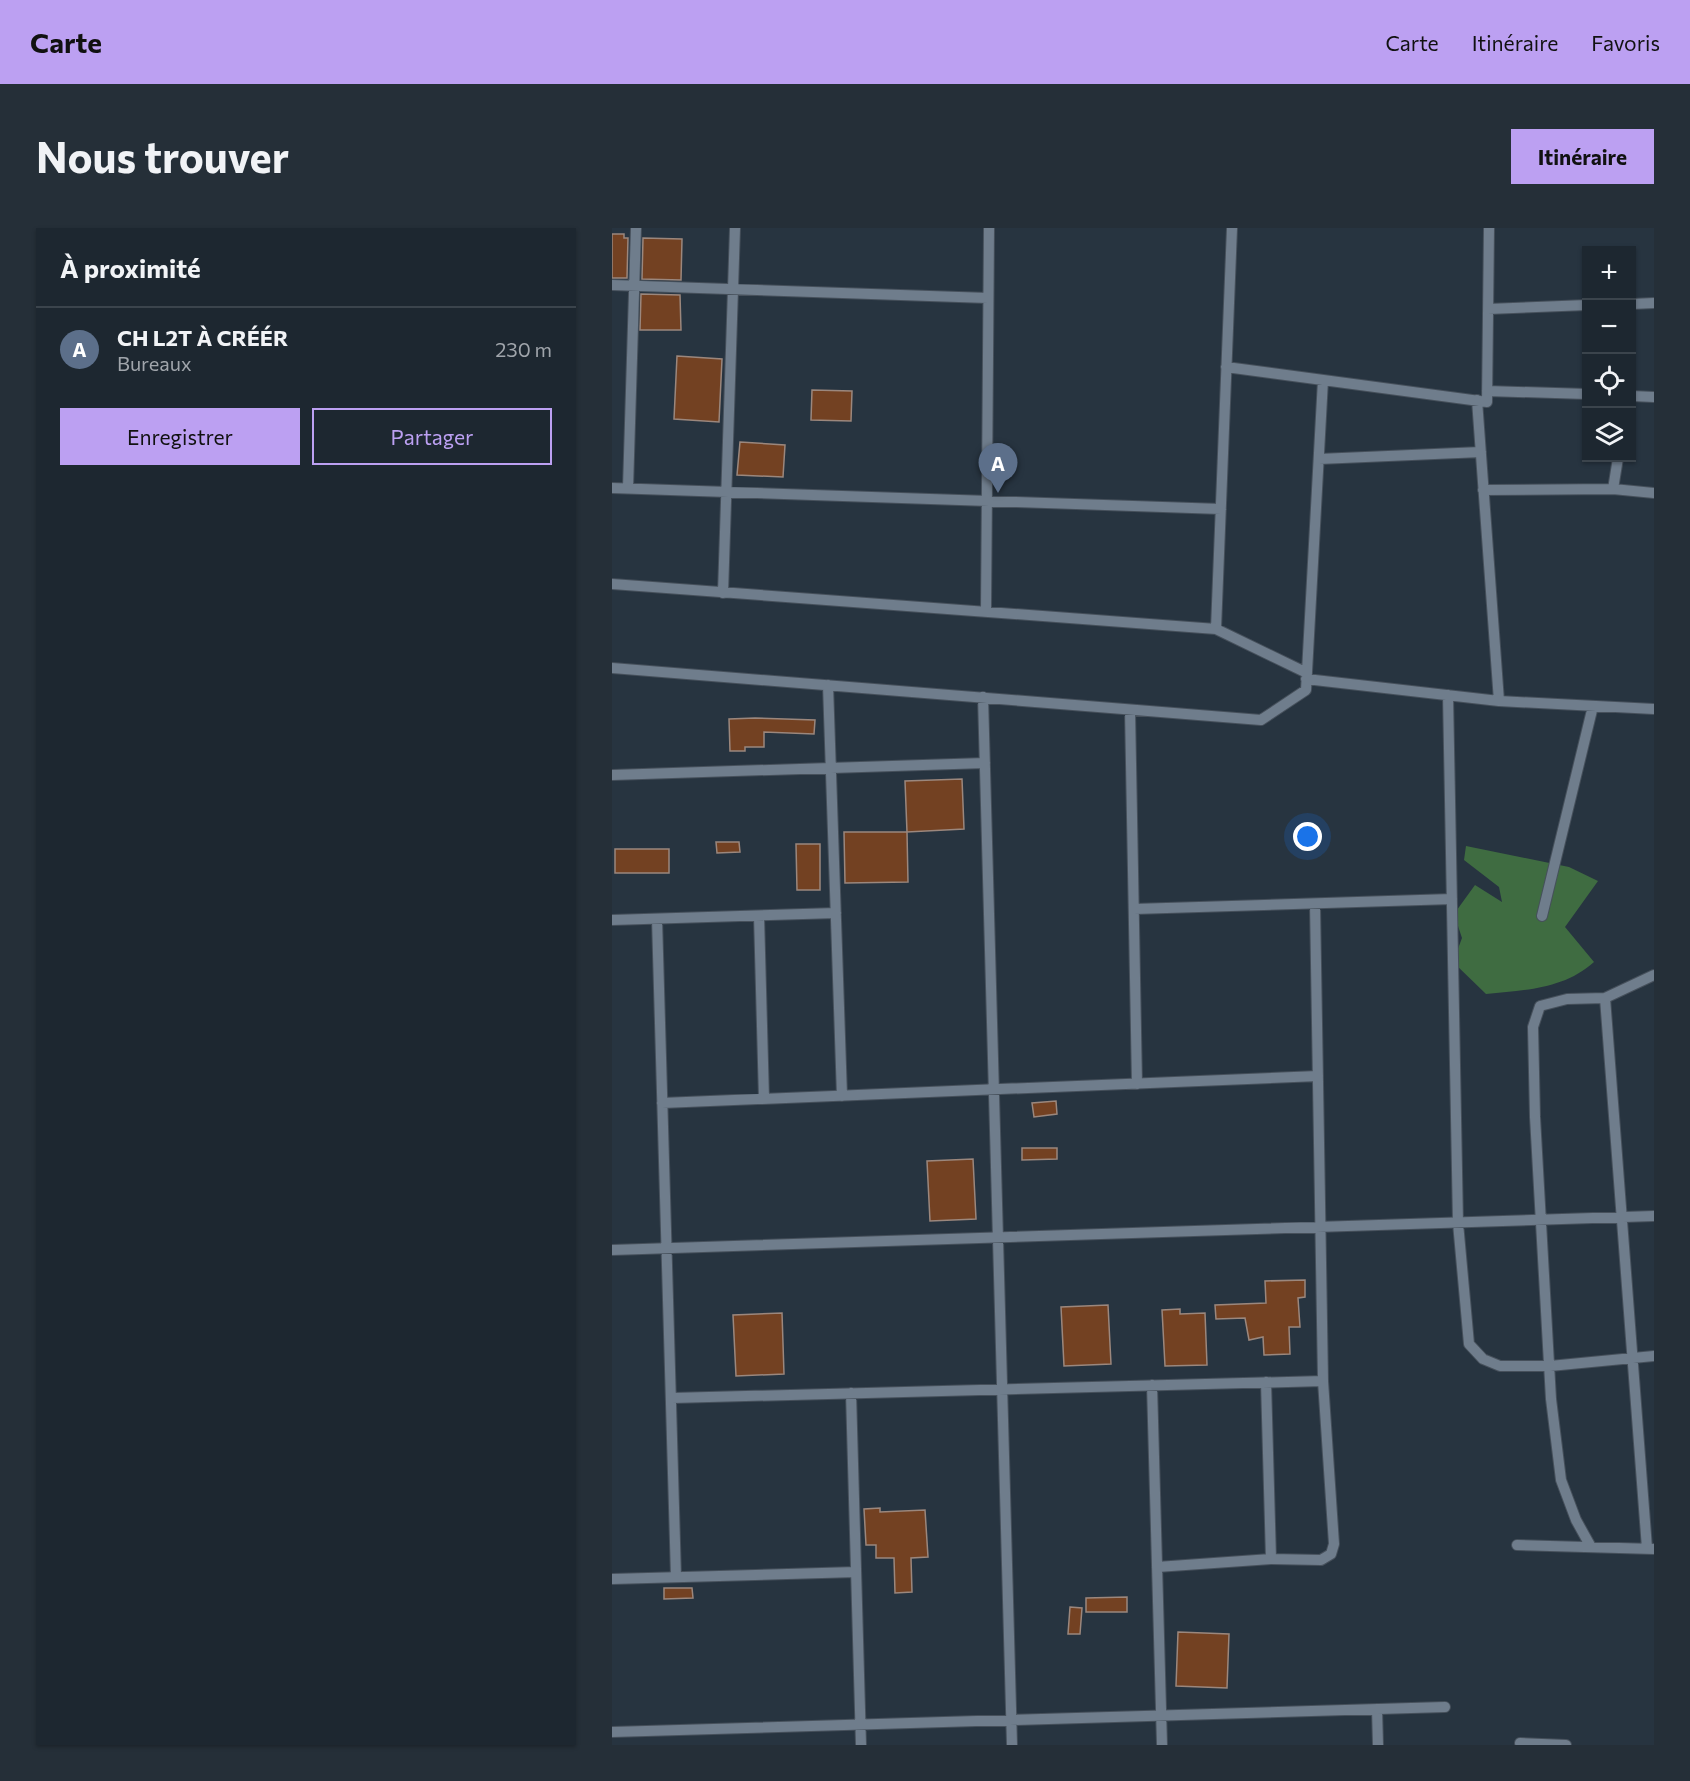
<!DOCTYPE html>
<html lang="fr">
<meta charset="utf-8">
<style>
body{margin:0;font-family:Commissioner,sans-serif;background:#252f38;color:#f1f3f6}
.controls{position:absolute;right:18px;top:18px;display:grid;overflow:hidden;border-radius:0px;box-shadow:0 2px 4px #0004}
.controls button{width:54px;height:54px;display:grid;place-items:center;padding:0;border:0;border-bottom:2px solid #3b444c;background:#1d2730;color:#f1f3f6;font:30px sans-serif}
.you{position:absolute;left:696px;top:609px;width:21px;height:21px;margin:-15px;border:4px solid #fff;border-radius:50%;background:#1a73e8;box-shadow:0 0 0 9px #1a73e833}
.badge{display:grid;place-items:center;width:39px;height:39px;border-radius:50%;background:#bca0f2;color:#fff;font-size:20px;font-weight:700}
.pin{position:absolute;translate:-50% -50px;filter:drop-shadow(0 2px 3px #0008)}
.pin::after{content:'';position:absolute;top:32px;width:21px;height:18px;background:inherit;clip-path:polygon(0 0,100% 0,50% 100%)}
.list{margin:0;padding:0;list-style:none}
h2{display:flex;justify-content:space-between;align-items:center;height:78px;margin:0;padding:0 24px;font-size:26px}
h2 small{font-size:20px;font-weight:400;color:#a0a5ab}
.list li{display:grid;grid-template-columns:39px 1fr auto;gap:18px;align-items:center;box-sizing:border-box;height:84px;padding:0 24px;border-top:2px solid #3b444c}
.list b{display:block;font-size:22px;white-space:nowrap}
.list p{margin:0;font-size:20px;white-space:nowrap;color:#a0a5ab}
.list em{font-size:20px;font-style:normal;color:#a0a5ab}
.actions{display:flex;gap:12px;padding:18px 24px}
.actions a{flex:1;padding:14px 0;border:2px solid #bca0f2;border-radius:0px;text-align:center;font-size:21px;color:#bca0f2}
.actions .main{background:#bca0f2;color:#111}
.icon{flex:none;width:33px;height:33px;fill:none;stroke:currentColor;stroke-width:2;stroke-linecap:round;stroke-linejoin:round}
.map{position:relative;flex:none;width:1042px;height:1517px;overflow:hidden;border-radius:0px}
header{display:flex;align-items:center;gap:36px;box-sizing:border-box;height:84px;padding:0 30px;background:#bca0f2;color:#111}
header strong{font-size:28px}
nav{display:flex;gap:33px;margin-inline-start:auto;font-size:21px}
.intro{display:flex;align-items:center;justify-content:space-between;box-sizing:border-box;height:144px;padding:0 36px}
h1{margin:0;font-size:42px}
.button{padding:15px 27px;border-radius:0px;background:#bca0f2;color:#111;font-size:21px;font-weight:700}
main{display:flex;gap:36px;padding:0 36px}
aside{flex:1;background:#1d2730;border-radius:0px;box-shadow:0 2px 4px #0004}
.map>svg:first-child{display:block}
.forest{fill:#3f6c41}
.building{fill:#734122;stroke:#9b877d;stroke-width:1.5}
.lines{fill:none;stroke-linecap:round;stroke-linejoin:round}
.street-casing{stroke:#46505b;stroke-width:12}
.street{stroke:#6f7d8c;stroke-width:10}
</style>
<header>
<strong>Carte</strong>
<nav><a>Carte</a><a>Itinéraire</a><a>Favoris</a></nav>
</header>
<div class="intro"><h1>Nous trouver</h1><a class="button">Itinéraire</a></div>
<main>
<aside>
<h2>À proximité<small></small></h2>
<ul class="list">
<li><span class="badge" style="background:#5c6f8a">A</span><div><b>CH L2T À CRÉÉR</b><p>Bureaux</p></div><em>230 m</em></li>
</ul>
<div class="actions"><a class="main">Enregistrer</a><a>Partager</a></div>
</aside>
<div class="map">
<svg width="1042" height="1517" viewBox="0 0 1042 1517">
<rect width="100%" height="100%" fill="#273440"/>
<!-- forest -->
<path class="forest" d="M854,618L957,639L986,653L953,699L982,734C952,761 914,762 874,766L841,734L850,710L842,686L863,657L890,674L887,659L852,632Z"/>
<!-- building -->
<path class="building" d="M0,6H12V10H16L15,50H0Z
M31,10L70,11L69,52L30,51Z
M29,66L68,67L69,102H28Z
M65,128L110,131L107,194L62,191Z
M200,162L240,163L239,193L199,192Z
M128,214L173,217L171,249L125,247Z
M143,490L203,492L202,506L152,504V519H133V523H118L117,491Z
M350,551L352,601L295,604L293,553Z
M232,604H295L296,654L233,655Z
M104,614H127L128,624L105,625Z
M184,616H208V662H185Z
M3,621H57V645H3Z
M444,873L445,886L422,889L420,875Z
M410,920H445V931L410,932Z
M361,931L364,991L318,993L315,933Z
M693,1052V1069L686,1070L688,1099H677L678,1126L652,1127L651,1109L637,1112L633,1090L604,1091L603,1077L654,1075L653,1053Z
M496,1077L499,1136L452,1138L449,1079Z
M568,1081V1086L593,1085L595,1137L553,1138L550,1082Z
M170,1085L172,1146L124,1148L121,1087Z
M268,1280V1284L313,1282L316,1329L299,1330L300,1364L283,1365L282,1330H264V1317H254L252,1281Z
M52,1360H80L81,1370L52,1371Z
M515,1369V1384H474V1370Z
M458,1379L470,1380L468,1406H456Z
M566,1404L617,1406L615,1460L564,1458Z"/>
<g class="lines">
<defs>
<path id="street" d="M0,57L376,70
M1020,76L1042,75
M876,81L975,77
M614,139L875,174L877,0
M875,163L975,166
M1020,168L1042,169
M865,172L887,473
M707,231L869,224
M0,260L609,281
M16,260L24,0
M1001,261L1006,230
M871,262L1001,261L1042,265
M0,356L604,401L695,445
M111,365L123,0
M374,384L377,0
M604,401L620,0
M0,440L649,492L694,462L711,152
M694,451L887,473L1042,481
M216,457L230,868
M836,467L846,995L857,1116L871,1131L888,1138H938L1042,1128
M371,469L400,1517
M518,482L525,856
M0,547L373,535
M522,681L840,671
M147,688L152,871
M930,688L981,478
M45,691L64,1349
M0,692L224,685
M993,770L1035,1320
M50,875L706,848
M0,1022L1042,988
M654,1154L659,1331
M540,1157L550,1517
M239,1165L249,1517
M60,1170L711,1153
M905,1317L1042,1321
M979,1319L964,1292L949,1252L939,1171L923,889L921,799L928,778L955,771L993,770L1042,747
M545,1339L659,1331L709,1332L719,1326L722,1316L711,1153L703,676
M0,1351L244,1344
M765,1481L766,1517
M0,1504L833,1479
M908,1515L954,1517"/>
</defs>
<!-- street casing -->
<use href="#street" class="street-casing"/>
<!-- street -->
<use href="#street" class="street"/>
</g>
</svg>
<div class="controls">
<button>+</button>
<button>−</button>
<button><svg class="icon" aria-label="locate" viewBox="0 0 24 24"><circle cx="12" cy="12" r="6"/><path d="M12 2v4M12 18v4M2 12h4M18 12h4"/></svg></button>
<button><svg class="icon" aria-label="layers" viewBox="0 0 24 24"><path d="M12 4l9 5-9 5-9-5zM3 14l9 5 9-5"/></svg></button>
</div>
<div class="you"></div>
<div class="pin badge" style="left:386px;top:265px;background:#5c6f8a">A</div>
</div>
</main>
